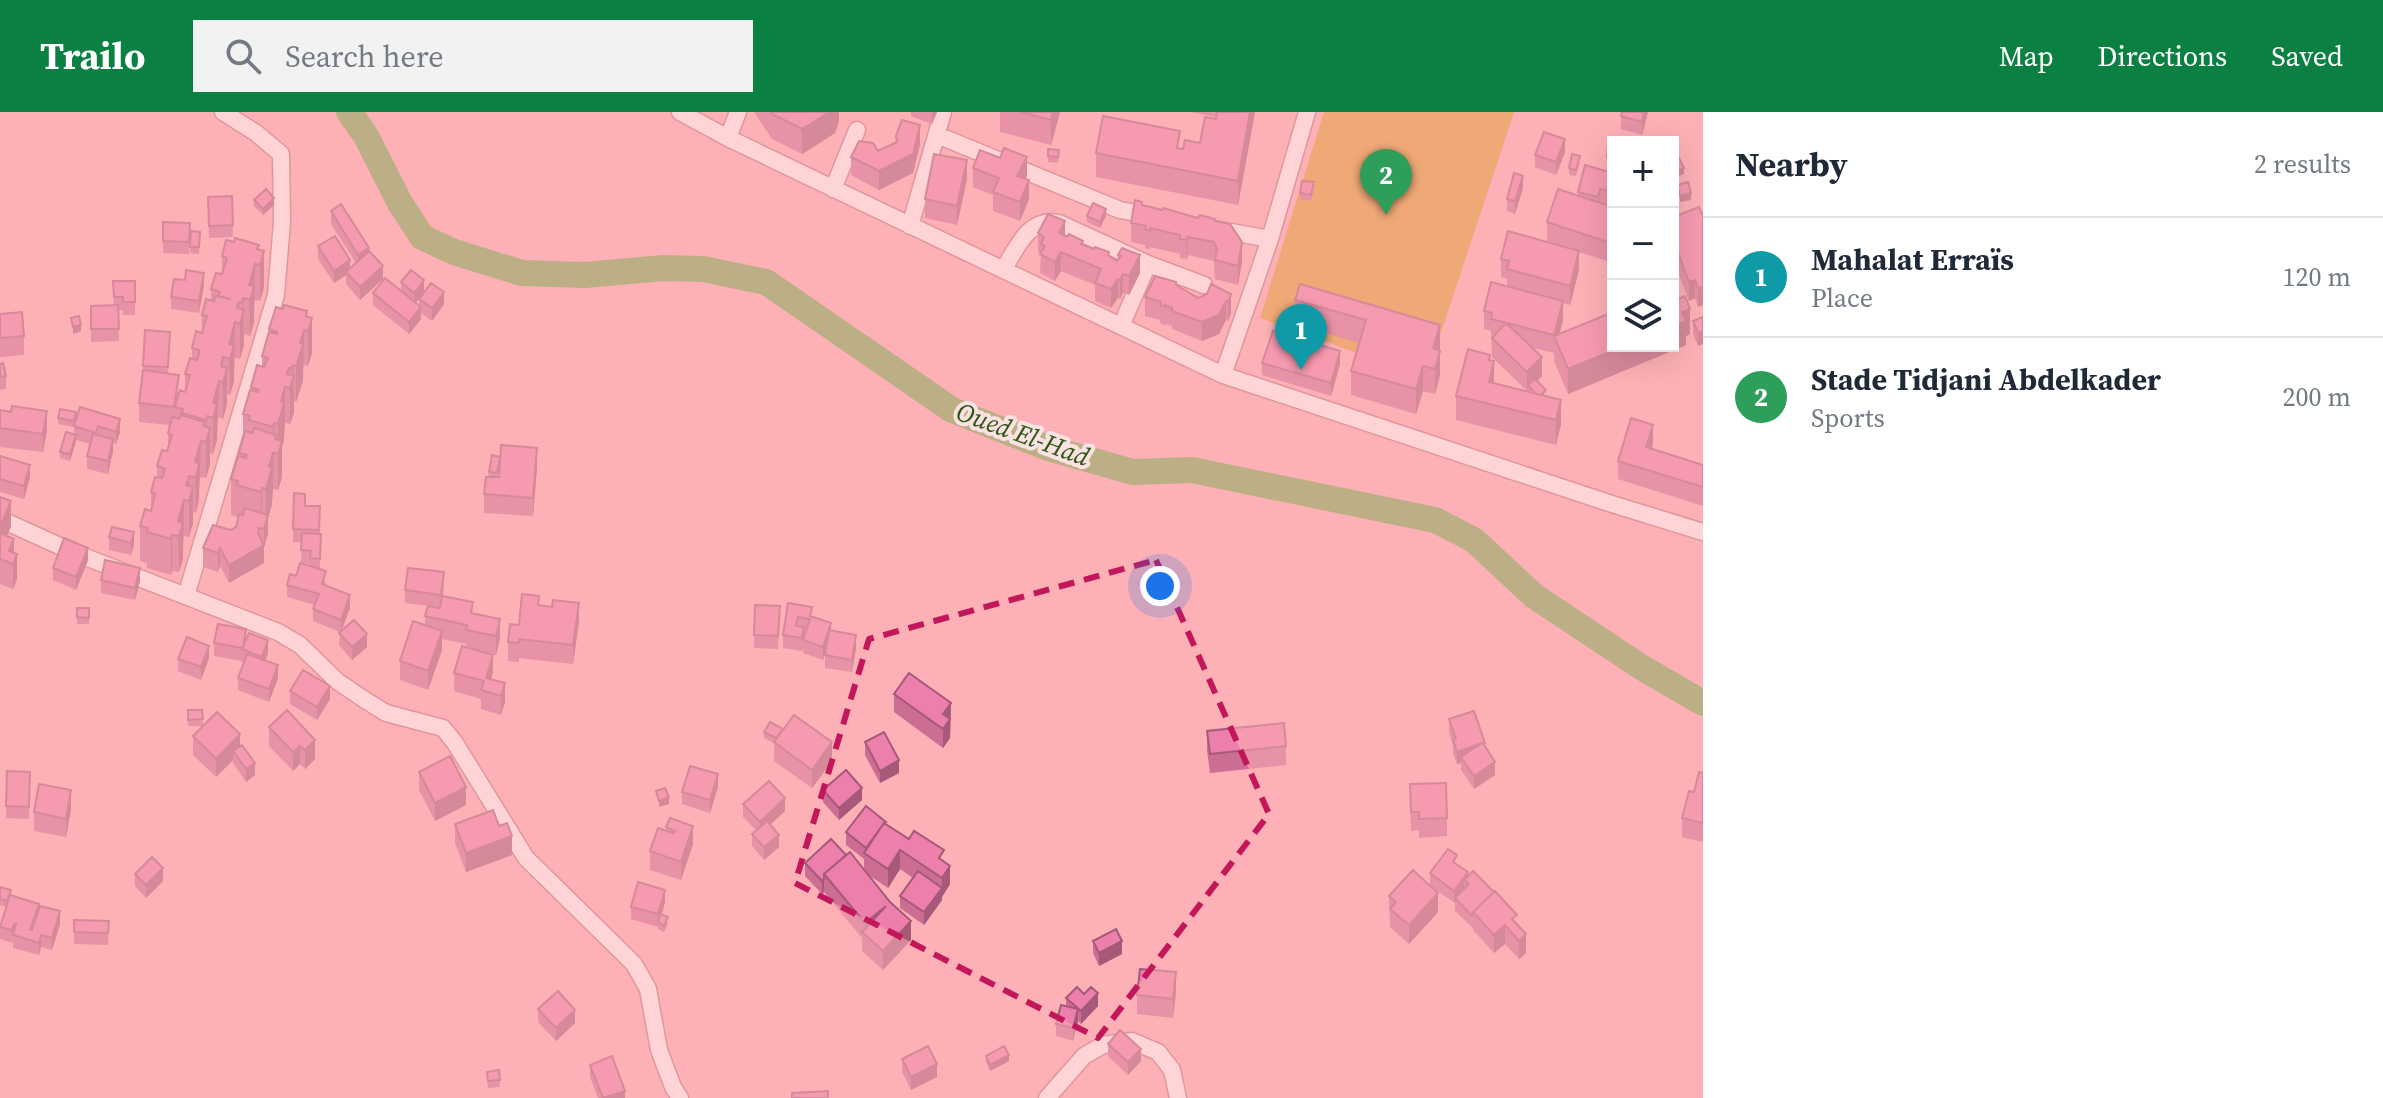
<!DOCTYPE html>
<meta charset="utf-8">
<style>
body{margin:0;font-family:"Source Serif 4",serif;background:#f2f2f3;color:#1f2937}
.controls{position:absolute;right:24px;top:24px;display:grid;overflow:hidden;border-radius:0px;box-shadow:0 8px 32px #0002}
.controls button{width:72px;height:72px;display:grid;place-items:center;padding:0;border:0;border-bottom:2px solid #e0e1e3;background:#fff;color:#1f2937;font:40px sans-serif}
.you{position:absolute;left:1160px;top:474px;width:28px;height:28px;margin:-20px;border:6px solid #fff;border-radius:50%;background:#1a73e8;box-shadow:0 0 0 12px #1a73e833}
.badge{display:grid;place-items:center;width:52px;height:52px;border-radius:50%;background:#0b8043;color:#fff;font-size:26px;font-weight:700}
.pin{position:absolute;translate:-50% -66px;filter:drop-shadow(0 2px 4px #0008)}
.pin::after{content:'';position:absolute;top:42px;width:28px;height:24px;background:inherit;clip-path:polygon(0 0,100% 0,50% 100%)}
.list{margin:0;padding:0;list-style:none}
h2{display:flex;justify-content:space-between;align-items:center;height:104px;margin:0;padding:0 32px;font-size:34px}
h2 small{font-size:26px;font-weight:400;color:#747a83}
.list li{display:grid;grid-template-columns:52px 1fr auto;gap:24px;align-items:center;box-sizing:border-box;height:120px;padding:0 32px;border-top:2px solid #e0e1e3}
.list b{display:block;font-size:30px;white-space:nowrap}
.list p{margin:0;font-size:26px;white-space:nowrap;color:#747a83}
.list em{font-size:26px;font-style:normal;color:#747a83}
.icon{flex:none;width:44px;height:44px;fill:none;stroke:currentColor;stroke-width:2;stroke-linecap:round;stroke-linejoin:round}
.map{position:relative;flex:none;width:1703px;height:986px;overflow:hidden}
header{display:flex;align-items:center;gap:48px;box-sizing:border-box;height:112px;padding:0 40px;background:#0b8043;color:#fff}
header strong{font-size:38px}
nav{display:flex;gap:44px;margin-inline-start:auto;font-size:28px}
.search{width:560px;height:72px;background:#f2f2f3;display:flex;align-items:center;gap:20px;box-sizing:border-box;padding:0 28px;border-radius:0px;color:#747a83;font-size:30px}
main{display:flex}
aside{flex:1;background:#fff}
.map>svg:first-child{display:block}
.park{fill:#df9d2c}
.lines{fill:none;stroke-linecap:round;stroke-linejoin:round}
.river{stroke:#70ad4d;stroke-width:26}
.minor-casing{stroke:#bf777c;stroke-width:19}
.minor{stroke:#fff;stroke-width:16}
.wall{fill:#cc6d94}
.shaded-wall{fill:#a65978}
.building{fill:#ed7fac;stroke:#a65978;stroke-width:2}
.marked{fill:none;stroke:#c2185b;stroke-width:6;stroke-dasharray:16 10;stroke-linejoin:round}
.labels{text-anchor:middle;dominant-baseline:central;stroke-width:8;stroke-linejoin:round;paint-order:stroke}
.water-label{font-size:26px;font-style:italic;fill:#2d5513;stroke:#fae2e3}
</style>
<header>
<strong>Trailo</strong>
<div class="search"><svg class="icon" aria-label="search" viewBox="0 0 24 24"><circle cx="10" cy="10" r="6"/><path d="M15 15l6 6"/></svg>Search here</div>
<nav><a>Map</a><a>Directions</a><a>Saved</a></nav>
</header>
<main>
<div class="map">
<svg width="1703" height="986" viewBox="0 0 1703 986">
<rect width="100%" height="100%" fill="#fdb0b5"/>
<!-- park -->
<path class="park" d="M1324,0H1514L1426,266L1260,206Z"/>
<g class="lines">
<!-- river -->
<path class="river" d="M349,0L366,24L400,91L422,125L454,140L522,161L585,163L663,156L703,157L766,170L952,298L1048,336L1133,360L1192,358L1435,408L1474,428L1534,484L1641,555L1703,591"/>
<defs>
<path id="minor" d="M680,0L728,26L1223,263L1612,392L1703,420
M937,23L1120,98L1153,104
M728,26L738,0
M833,77L857,18
M910,114L943,0
M1214,117L1270,127L1307,0
M1003,158C1017,136 1028,105 1059,111L1148,152L1204,173
M1121,214L1148,152
M1223,263L1270,127
M0,407L75,441L278,520L300,533L337,569L365,588L386,601L443,616L455,631L526,746L634,852L648,877L659,938L673,975L680,986
M186,484L276,183L282,110L281,42L256,21L223,0
M1047,986L1084,944L1103,933L1132,929L1158,940L1172,958L1178,986"/>
</defs>
<!-- minor casing -->
<use href="#minor" class="minor-casing"/>
<!-- minor -->
<use href="#minor" class="minor"/>
</g>
<!-- wall -->
<path class="wall" d="M754,0H839V9L835,21L802,42L772,27Z
M911,0H937L932,12L911,4Z
M1000,0H1060L1051,33L1000,20Z
M1190,0H1255L1238,93L1096,65V41L1183,37L1200,31L1216,5Z
M1648,0L1642,23L1621,17V4Z
M896,24L920,32L913,61L879,78L851,63V45L878,39L896,30Z
M1608,33L1613,34V52H1607Z
M1048,37L1059,38L1058,51L1048,50Z
M1565,40L1556,63L1535,55V43Z
M1580,50L1576,64L1569,63V56Z
M973,56L1027,64L1025,67L1029,87L1020,109L993,99V83L973,75Z
M1613,61L1612,93L1600,90V91L1613,95L1607,149L1579,140V158L1570,193L1563,191V208L1559,222L1673,181L1690,222L1686,224V233L1568,282L1554,249V241L1533,236L1542,264L1537,269L1561,312L1556,333L1456,308V284L1490,248L1494,271L1528,280L1492,245L1491,219L1484,217V199L1507,174V167L1501,165V147L1562,134L1547,129V110L1578,84V80Z
M967,67L957,113L925,106V87Z
M1523,76L1515,102L1507,99V87Z
M1314,77L1311,89L1300,87V81Z
M232,84L233,125L209,126L208,85Z
M254,88L274,93L263,103L254,94Z
M1142,93L1215,109L1242,149L1238,173L1215,167L1214,149L1188,143L1187,147L1180,146V142L1150,135V137L1145,136V133L1131,130V111Z
M331,99L369,139L383,167L360,188L346,172V163L334,171L318,147V134L350,156L356,151L331,112Z
M1087,104H1106L1100,116L1087,110Z
M1673,105H1703V193L1698,195L1695,186L1689,189L1673,147Z
M163,110L190,111L189,142L163,141Z
M191,119L200,120L199,142L190,141Z
M1038,121L1065,124L1109,143L1117,149L1118,143L1122,136L1140,161L1129,183L1123,181L1120,187L1118,186L1111,196L1095,189V173L1061,159L1055,169L1040,161L1041,141L1038,140Z
M259,137L264,175L260,189L255,188L254,193V210L250,224L244,222V233L240,247L235,246L234,251V269L230,283L227,282V292L223,307L219,305L217,311V328L213,342L210,341V352L206,366L201,365L199,370V387L196,401L193,400V411L189,425L184,424L183,429V447L179,460L172,459L171,463L147,456V451L140,449V414L151,399V380L157,365V354L168,339V321L170,313L139,310V291L143,260L145,218L170,232L168,262L179,282L185,280V262L192,246V236L202,221V203L211,188V177L222,162V144Z
M411,158L416,191L419,193V187L444,192L432,209L421,201V207L409,222L373,193V181L401,178V170Z
M185,168L204,173L199,201L171,197V185Z
M113,169H135V203H123V198H118L119,229L91,230V194L114,193Z
M1300,172L1440,238V263L1435,282L1423,279L1416,302L1351,283V259L1359,231L1295,212V188Z
M1176,173L1198,186L1231,182V201L1228,209L1226,208L1219,222L1202,229L1172,217V214L1165,212V214L1160,211V208L1145,204V185Z
M0,202L24,224V243L0,245Z
M307,204L312,241L308,254L304,253L303,257V269L296,290L294,289V300L290,312L285,311L284,315V327L282,335V365L278,378L273,377L272,380V392L268,406V422L264,435V451L229,471L220,454L218,460L203,455V436L236,415L237,409V405L231,403V367L243,327V302L251,275L262,254V244L269,217Z
M1703,205V232L1698,234L1693,222V209Z
M1262,251L1340,252L1331,284L1262,263Z
M0,252L6,264V277L0,278Z
M80,295L120,320L116,332L113,331V339L108,362L87,357V344L90,332L76,328L70,349L60,346V340L74,322V314Z
M26,296L47,318L43,340L0,335V298L11,300Z
M58,306L76,307L74,315L58,312Z
M1653,332L1652,337L1703,353V394L1618,367V349Z
M0,344L30,365L24,387L0,380Z
M500,345L497,365L537,355L533,404L484,401V382L489,360Z
M294,381L305,394H320V457L326,472V473L350,496L341,518L367,535L352,548L339,533L340,520L313,509V497L315,493L287,485V473L296,464L310,454V452L301,451L302,430H293Z
M0,385L11,414L7,424L14,441L17,467L13,477L0,472Z
M112,415L134,432L131,443L109,438V425Z
M88,448L76,478L53,468V456Z
M101,468L140,469L135,488L101,481Z
M444,473L443,484L473,502L500,526L496,543L483,540L493,561L491,567L505,590L501,603L481,597V587L454,579V561L466,535V532L442,527V538L428,578L400,568V549L425,513V504L440,495L405,491V478Z
M788,491L812,504L856,536L852,560L825,556V540L823,548L803,541V536L802,539L783,536V523Z
M539,493L579,509L573,552L519,546V550L508,549V530L519,513Z
M77,496H89V512H77Z
M780,507L778,537L754,536V523Z
M246,528L268,541L265,549L278,566L269,590L238,578V566L244,551L242,549L214,544V531Z
M209,546L201,568L178,559V547Z
M290,579L330,587L317,608L290,592Z
M894,582L951,591L950,626L943,636L894,600Z
M188,598H202L203,614H188Z
M1449,607L1485,634L1495,663L1474,677L1461,658V651L1457,652L1453,641V633L1449,620Z
M269,615L315,628V647L305,657L300,652L293,659L269,634Z
M1207,619L1286,634V653L1210,661L1207,638Z
M764,620L832,649L812,676L774,649V631L764,626Z
M193,624L240,634L255,663L246,670L233,651V648L216,665L193,643Z
M865,630L899,661L880,671L865,643Z
M7,659L30,660L29,707L6,706Z
M419,660L466,693L435,709L419,678Z
M1703,661V730L1682,725V706Z
M1410,672L1447,706V724L1419,726V718L1411,719Z
M718,675L710,701L682,692V680Z
M823,678L862,688L839,708L823,690Z
M743,692L785,699L770,713L779,735L764,748L752,734V722L756,718L743,705Z
M71,697L66,725L34,719V700Z
M455,712L512,743L466,760L455,731Z
M886,712L944,749L950,772L942,785V788L924,813L900,796V784L913,766L900,757L888,776L867,762L911,828L883,858L862,839V826L824,780L822,782L805,764V751L846,743L864,758V747L846,733V720Z
M693,714V732L681,768L650,758V739L666,719V715Z
M1457,753L1468,765L1517,812L1526,841L1519,847L1505,832L1494,841L1473,818V816L1455,799V791L1433,776L1438,800L1409,832L1390,815L1389,784L1430,774V761Z
M135,762L163,769L146,786L135,774Z
M0,775L11,783L39,797L60,812L52,838L41,835L39,843L13,836V828L12,831L0,827V815L7,795L0,793Z
M665,790L662,802L668,812L664,820L658,817V815L631,807V795Z
M74,808L109,809L108,833L74,832Z
M1093,829L1122,842L1099,854L1093,841Z
M1176,879L1173,906L1137,902V883Z
M1066,886L1098,894L1081,912L1078,909L1073,929L1056,924V912L1066,894Z
M538,897L575,911L556,929L538,910Z
M1108,932L1141,949L1128,963L1108,944Z
M986,944L1009,949L990,959L986,950Z
M902,947L937,965L911,978L902,960Z
M590,953L625,986H598L590,965Z
M499,958L500,975L488,976L487,960Z"/>
<!-- shaded-wall -->
<path class="shaded-wall" d="M830,0H839V9L835,21L802,42V17Z
M932,0H937L932,12Z
M1053,0H1060L1051,33V8Z
M1250,0H1255L1238,93V69Z
M1644,0H1648L1642,23V10Z
M920,13V32L913,61L879,78V59Z
M1565,27V40L1556,63V50Z
M1027,45V64L1017,82V64Z
M967,48V67L957,113V94Z
M1684,56V62L1675,66V60Z
M1523,64V76L1515,102V89Z
M1029,68V87L1020,109V90Z
M1691,81V88L1680,90V84Z
M274,86V93L263,103V97Z
M1106,97V104L1100,116V110Z
M1065,109V128L1059,121Z
M1613,112V131L1607,149V130Z
M1188,125V143L1187,147V128Z
M1242,130V149L1238,173V154Z
M369,136V149L358,155V143Z
M264,139V175L260,189V153Z
M1579,139V158L1570,193V174Z
M1061,140V159L1055,169V150Z
M1140,143V161L1129,183V164Z
M350,148V161L346,160V163L334,171V159Z
M255,152L254,210L250,224L249,173Z
M383,154V167L360,188V175Z
M204,161V173L199,201V189Z
M1123,162V181L1120,187V169Z
M1118,167V186L1111,196V177Z
M424,168V180L414,193V181Z
M1695,168V186L1689,189V170Z
M1703,175V193L1698,195V176Z
M444,180V192L432,209V196Z
M1231,182V201L1228,209V190Z
M243,186L244,233L240,247V212L242,203Z
M1226,189V208L1219,222L1202,229V210Z
M1563,189V208L1557,231L1554,224V242V223Z
M421,195V207L409,222V210Z
M1690,197V222L1686,224V233L1568,282V257L1624,234H1673V214L1682,200Z
M312,206V241L308,254V219Z
M235,210L234,269L230,283L229,232Z
M81,213V219L73,222V215Z
M1440,213V237L1434,257L1433,236Z
M304,218L303,269L296,290V254L300,231Z
M1703,219V232L1698,234V221Z
M1340,239V252L1331,284V271Z
M1440,239V263L1435,282V257Z
M1490,243V264L1494,249V274L1489,295V248Z
M223,245V270L227,256V292L223,307V271L221,254Z
M1542,245V264L1530,276L1528,273L1527,279V260Z
M293,253L294,300L290,312V276Z
M1423,254V279L1416,302V277Z
M219,269L217,328L213,342V291Z
M285,275V311L284,327L282,335V365L278,378V312L281,289Z
M1561,288V312L1556,333V308Z
M47,299V318L43,340V322Z
M207,304V325L210,316V352L206,366V308Z
M120,307V320L116,332V320Z
M274,311L273,377L272,392L268,406V422L264,435V451L229,471V453L258,421L259,416L258,436L264,433V417L266,411V377L269,354L273,343V315Z
M1653,313V332L1646,354V335Z
M76,323V329L70,349V342Z
M113,327V339L108,362V349Z
M201,329L199,387L196,401L195,350Z
M537,336V355L533,404V386Z
M30,353V365L24,387V374Z
M189,364V387L193,375V411L189,425V389L186,373Z
M262,376V412L261,416V380Z
M184,388L183,447L179,460L178,409Z
M11,389V414L0,440V415Z
M134,420V432L131,443V431Z
M172,423V459L171,463V427Z
M14,427V449L17,442V467L13,477V452L9,439Z
M88,436V448L76,478V465Z
M220,436V454L218,460V441Z
M140,456V469L135,488V476Z
M350,483V496L341,520V508Z
M579,491V509L573,552V533Z
M500,507V526L496,543V524Z
M831,511V523L823,548V535Z
M442,519V538L428,578V559Z
M367,522V535L352,548V535Z
M856,523V536L852,560V548Z
M268,528V541L262,557V545Z
M209,534V546L201,568V555Z
M493,543V561L487,580L486,566Z
M278,553V566L269,590V577Z
M505,571V590L501,603V584Z
M330,574V587L317,608V595Z
M951,591L950,626L943,636V602Z
M240,622V641L233,639V648L216,665V647Z
M315,628V647L305,657V638Z
M832,630V649L812,676V658Z
M1482,631L1461,645V651L1457,652V640Z
M300,634V652L293,659V640Z
M899,648V661L880,671V659Z
M1495,650V663L1474,677V664Z
M255,651V663L246,670V657Z
M718,662V675L710,701V688Z
M466,675V693L435,709V691Z
M862,676V688L839,708V696Z
M71,678V697L66,725V707Z
M669,685V692L659,695V689Z
M785,686V699L760,722V710Z
M693,714V732L681,768V750Z
M779,723V735L764,748V735Z
M512,724V743L466,760V741Z
M900,738V757L888,776V757Z
M950,754V772L942,785V766Z
M163,756V769L146,786V773Z
M1468,760V772L1464,768V777L1455,786L1454,791V779Z
M824,767V780L822,782V769Z
M942,776V788L924,813V800Z
M665,778V790L659,811H658V802Z
M1438,781V800L1409,832V813Z
M886,794L865,822V811Z
M60,799V812L52,838V826Z
M911,809V828L883,858V839Z
M1505,813V832L1494,841V823Z
M1526,822V841L1519,847V829Z
M41,823V835L39,843V831Z
M1122,829V842L1099,854V841Z
M1176,860V879L1173,906V887Z
M1098,881V894L1081,912V899Z
M1078,897V910L1073,929V916Z
M575,898V911L556,929V916Z
M1141,937V949L1128,963V950Z
M1009,943V949L990,959V953Z
M937,952V965L911,978V965Z
M625,979V986H606Z"/>
<!-- building -->
<path class="building" d="M771,0H830L802,17L772,2Z
M1020,0H1053L1051,8Z
M1217,0H1250L1238,69L1096,41L1103,4L1180,19L1177,36L1183,37L1185,28L1200,31L1205,5L1216,7Z
M1622,0H1644L1642,10L1621,4Z
M902,8L920,13L913,42L879,59L851,45L859,29L873,31L878,39L897,30L896,24Z
M1544,20L1565,27L1556,50L1535,43Z
M1608,33L1613,34V46L1607,45Z
M1004,36L1027,45L1017,64L1029,68L1020,90L993,80L999,66L973,56L980,38L1000,46Z
M1048,37L1059,38L1058,45L1048,44Z
M934,42L967,48L957,94L925,87Z
M1572,42L1580,44L1576,58L1569,56Z
M1679,46L1684,56L1675,60L1673,56V49Z
M1585,53L1613,61L1612,80L1600,77L1598,85L1578,80Z
M1514,61L1523,64L1515,89L1507,87Z
M1302,69L1314,70L1311,83L1300,81Z
M1688,70L1691,81L1680,84L1677,73Z
M266,77L274,86L263,97L254,88Z
M1558,77L1613,95V112L1607,130L1547,110Z
M232,84L233,113L209,114L208,85Z
M1135,88L1142,90V93L1162,98L1163,96L1198,106L1200,103L1215,107V109L1230,112L1242,130L1238,154L1215,148L1217,137L1214,130L1188,125L1187,128L1180,127V123L1150,116V119L1145,117L1146,114L1131,111Z
M1093,91L1106,97L1100,110L1087,104Z
M341,92L369,136L358,143L331,99Z
M1699,95L1703,105V175L1698,176L1695,168L1689,170L1673,128V105Z
M1048,102L1065,109L1059,121L1067,125L1069,122L1083,129L1081,132L1094,137L1095,135L1109,140L1108,143L1117,149L1121,144L1118,143L1122,136L1140,143L1129,164L1123,162L1120,169L1118,167L1111,177L1095,171L1101,157L1061,140L1055,150L1040,142L1045,134L1041,132L1044,125L1038,121Z
M163,110L190,111L189,130L163,129Z
M191,119L200,120L199,135H190Z
M1508,119L1579,139L1570,174L1507,157L1509,149L1501,147Z
M335,124L350,148L334,159L318,134Z
M235,126L259,133L257,137L264,139L260,153L255,152L249,173L254,175L250,188L243,186L242,191L239,190L237,196L244,198L240,212L235,210L229,232L234,233L230,247L223,245L222,249L221,254L227,256L223,271L219,269L213,291L217,292L213,306L207,304L206,308L182,301L183,297L175,295L180,278L185,280L190,263L185,262L190,246L197,248L199,242V238L192,236L196,219L202,221L207,204L202,203L206,187L214,189L215,184L231,187L218,184L220,180L211,177L216,161L222,162L227,146L222,144L226,128L234,130Z
M369,139L383,154L360,175L346,160Z
M186,158L204,161L199,189L171,185L174,167L185,168Z
M411,158L424,168L414,181L401,170Z
M1155,164L1176,170V173L1198,186L1207,182L1211,172L1231,182L1228,190L1226,189L1219,203L1202,210L1172,199V196L1165,193V195L1160,193L1161,190L1145,185Z
M385,166L421,195L409,210L373,181Z
M113,169H135V190H123V185H114Z
M1491,170L1563,189L1554,223L1491,207L1492,201L1484,199Z
M431,171L444,180L432,196L419,187Z
M1300,172L1440,213L1433,236L1440,239L1435,257L1423,254L1416,277L1351,259L1366,208L1295,188Z
M1673,181L1676,188L1685,184L1690,197L1682,200L1686,209L1673,214Z
M118,193L119,217H91V194Z
M284,193L307,199L306,204L312,206L308,219L304,218L300,231L303,233L296,254L293,253L291,257L289,256L287,262L294,264L290,276L285,275L281,289L284,291L278,312L274,311L273,315L249,308L250,304L243,302L250,278L258,280L259,278L251,275L257,253L264,255L268,246L262,244L269,220L277,222V220L269,217L276,195L283,197Z
M22,200L24,224L0,226V202Z
M1613,200V234H1624L1568,257L1554,224Z
M79,204L81,213L73,215L71,206Z
M1703,205V219L1698,221L1693,209Z
M1506,211L1542,245L1527,260L1492,226Z
M145,218L170,220L168,255L143,254Z
M1273,219L1340,239L1331,271L1262,251Z
M1468,237L1490,243L1489,248L1494,249L1489,270L1561,288L1556,308L1456,284Z
M3,251L6,264L0,265V252Z
M143,258L179,263L174,295L139,291Z
M1535,267L1546,278L1541,283L1536,282L1528,273Z
M12,294L47,299L43,322L0,316V298L11,300Z
M80,295L120,307L116,320L98,314L96,321L74,314Z
M60,297L76,300L74,309L58,306Z
M181,303L204,310L203,314L210,316L206,330L201,329L195,350L199,352L196,365L189,364L188,368L186,373L193,375L189,389L184,388L178,409L183,411L179,424L172,423L171,427L147,420L148,416L140,414L145,397L151,399L155,382L151,380L155,365L162,366L165,357L157,354L162,338L167,339L172,323L168,321L172,305L179,307Z
M1631,306L1653,313L1646,335L1703,353V375L1618,349Z
M254,316L276,323L275,327L282,329L278,342L273,341L269,354L272,356L266,377L262,376L261,380L237,373L238,369L231,367L238,344L246,346L247,343L239,341L245,319L253,321Z
M66,320L76,323L70,342L60,340Z
M93,322L113,327L108,349L87,344Z
M501,333L537,336L533,386L484,382L486,365H499Z
M492,343L500,345L497,361L489,360Z
M0,344L30,353L24,374L0,367Z
M294,381L305,382V394H320L319,418L293,417Z
M0,385L11,389L0,415Z
M245,396L268,403L264,417L259,416L258,421L264,433L229,453L220,436L218,441L203,436L213,413L231,418L236,415L239,402L243,403Z
M112,415L134,420L131,431L109,425Z
M0,421L14,427L9,439L17,442L13,452L0,447Z
M302,421L321,422L320,447L310,446L311,439L301,438Z
M64,426L88,436L76,465L53,456Z
M105,448L140,456L135,476L101,468Z
M300,451L326,459L322,472L350,483L341,508L313,497L319,482L287,473L290,462L296,464Z
M408,456L444,460L441,483L405,478Z
M522,482L539,484L538,493L552,495L553,488L579,491L573,533L519,527V531L508,530L510,512L519,513Z
M442,484L473,490L471,501L500,507L496,524L466,518L467,513L425,504L428,494L440,496Z
M788,491L812,495L810,504L831,511L823,535L803,528L810,507L798,505L796,514L804,515L802,526L783,523Z
M755,493L780,494L778,524L754,523Z
M77,496H89V506L77,505Z
M354,508L367,522L352,535L339,521Z
M413,509L442,519L428,559L400,549Z
M218,512L246,517L243,536L214,531Z
M829,518L856,523L852,548L825,543Z
M249,521L268,528L262,545L242,537Z
M187,525L209,534L201,555L178,547Z
M462,534L493,543L486,566L505,571L501,584L481,578L484,569L454,561Z
M247,542L278,553L269,577L238,566Z
M303,558L330,574L317,595L290,579Z
M909,561L951,591L943,602L950,607L943,617L894,582Z
M188,598H202L203,607L188,608Z
M287,598L315,628L305,638L300,634L293,640L269,615Z
M1474,599L1485,631H1483L1495,650L1474,664L1461,645L1482,631L1457,640L1453,628L1456,627L1449,607Z
M217,600L240,622L216,647L193,624Z
M794,603L832,630L812,658L774,630Z
M770,610L783,617L776,626L764,620Z
M1284,611L1286,634L1210,642L1207,619Z
M884,620L899,648L880,659L865,630Z
M242,633L255,651L246,657L233,639Z
M450,644L466,675L435,691L419,660Z
M690,654L718,662L710,688L682,680Z
M846,658L862,676L839,696L823,678Z
M7,659L30,660L29,695L6,694Z
M1699,660L1703,661V711L1682,706L1689,679L1694,680Z
M769,669L785,686L760,710L743,692Z
M1446,671L1447,706L1419,707V700H1411L1410,672Z
M39,672L71,678L66,707L34,700Z
M665,676L669,685L659,689L656,679Z
M866,694L886,710L884,711L866,736L846,720Z
M493,698L499,714L507,711L512,724L466,741L455,712Z
M670,706L693,714L681,750L650,739L658,716L673,721L675,719L666,715Z
M767,709L779,723L764,735L752,722Z
M884,711L909,727L914,719L944,738L939,746L950,754L942,766L900,738L888,757L864,741Z
M831,727L846,743L824,762V767L822,769L805,751Z
M1448,737L1457,743L1453,750L1468,760L1454,779L1430,761Z
M850,740L890,790L911,809L883,839L862,820L886,794L865,811L824,762Z
M152,745L163,756L146,773L135,762Z
M1413,758L1438,781L1409,813L1390,797L1396,790L1389,784Z
M918,759L942,776L924,800L900,784Z
M1473,759L1494,780L1473,800L1472,804L1455,786L1469,772L1464,768Z
M638,770L665,778L658,802L631,795Z
M0,775L11,778L7,789L0,787Z
M1495,779L1517,803L1512,807L1526,822L1519,829L1505,813L1494,823L1473,800Z
M10,783L39,792L30,818H32L40,794L60,799L52,826L41,823L39,831L13,823L16,812H14L12,818L0,815Z
M660,802L668,805L664,814L658,810Z
M74,808L109,809L108,821L74,820Z
M1116,817L1122,829L1099,841L1093,829Z
M1140,857L1176,860L1173,887L1137,883Z
M1077,875L1084,882L1091,875L1098,881L1081,899L1066,886Z
M558,879L575,898L556,916L538,897Z
M1061,893L1078,897L1073,916L1056,912Z
M1120,918L1141,937L1128,950L1108,932Z
M928,934L937,952L911,965L902,947Z
M1004,934L1009,943L990,953L986,944Z
M612,944L625,979L603,986L590,953Z
M499,958L500,968L488,969L487,960Z
M828,979V986H792V981Z"/>
<!-- marked area -->
<path d="M0 0H1703V986H0ZM1156,448L1269,702L1098,926L795,771L869,527Z" fill="#fdb0b5" fill-opacity=".55" fill-rule="evenodd"/>
<path class="marked" d="M1156,448L1269,702L1098,926L795,771L869,527Z"/>
<g class="labels">
<!-- water labels -->
<g class="water-label">
<text transform="translate(1023 322) rotate(20)">Oued El-Had</text>
</g>
</g>
</svg>
<div class="controls">
<button>+</button>
<button>−</button>
<button><svg class="icon" aria-label="layers" viewBox="0 0 24 24"><path d="M12 4l9 5-9 5-9-5zM3 14l9 5 9-5"/></svg></button>
</div>
<div class="you"></div>
<div class="pin badge" style="left:1301px;top:258px;background:#0f9aa8">1</div>
<div class="pin badge" style="left:1386px;top:103px;background:#2e9e5b">2</div>
</div>
<aside>
<h2>Nearby<small>2 results</small></h2>
<ul class="list">
<li><span class="badge" style="background:#0f9aa8">1</span><div><b>Mahalat Erraïs</b><p>Place</p></div><em>120 m</em></li>
<li><span class="badge" style="background:#2e9e5b">2</span><div><b>Stade Tidjani Abdelkader</b><p>Sports</p></div><em>200 m</em></li>
</ul>
</aside>
</main>
